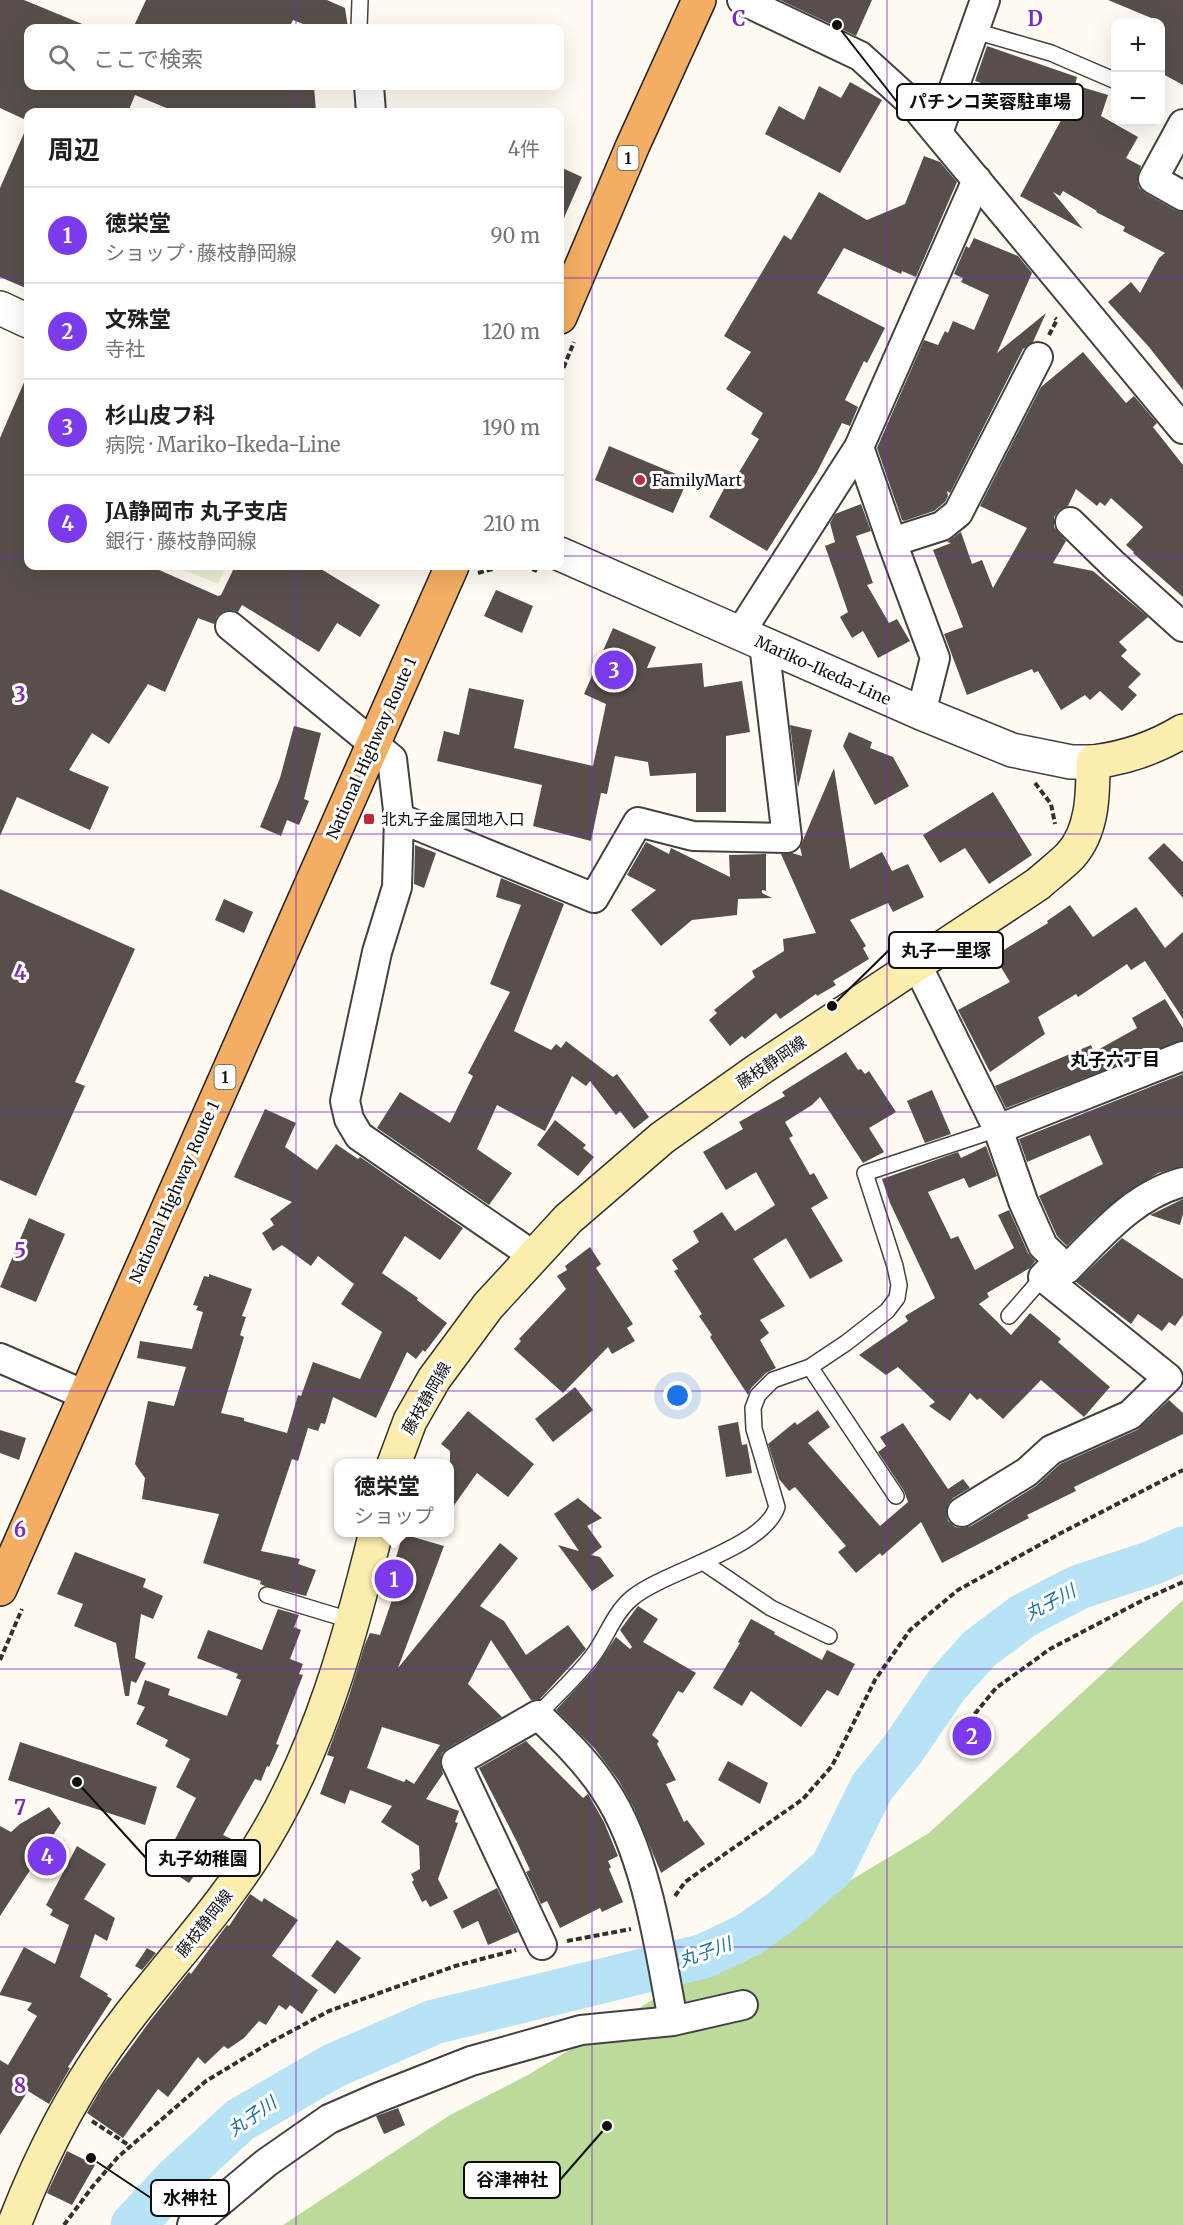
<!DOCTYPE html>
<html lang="ja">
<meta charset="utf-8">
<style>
body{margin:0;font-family:Merriweather,"Noto Sans JP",serif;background:#f6f6f6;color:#202124}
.controls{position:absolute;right:18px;top:18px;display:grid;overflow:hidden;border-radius:12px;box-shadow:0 6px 24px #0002}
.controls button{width:54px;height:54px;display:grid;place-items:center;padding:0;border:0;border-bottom:2px solid #e0e0e0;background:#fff;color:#202124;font:30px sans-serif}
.you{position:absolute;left:678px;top:1396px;width:21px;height:21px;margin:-15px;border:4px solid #fff;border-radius:50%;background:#1a73e8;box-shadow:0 0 0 9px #1a73e833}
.badge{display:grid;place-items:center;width:39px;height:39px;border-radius:50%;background:#7c3aed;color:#fff;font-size:20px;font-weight:700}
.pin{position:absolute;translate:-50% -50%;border:3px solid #fff;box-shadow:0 2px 6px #0006}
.popup{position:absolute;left:334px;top:1459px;width:120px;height:78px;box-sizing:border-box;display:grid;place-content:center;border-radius:12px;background:#fff;filter:drop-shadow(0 2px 4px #0005);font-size:20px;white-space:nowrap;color:#757577}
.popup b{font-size:22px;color:#202124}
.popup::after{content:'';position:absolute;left:50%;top:100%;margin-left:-12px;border:12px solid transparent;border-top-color:#fff}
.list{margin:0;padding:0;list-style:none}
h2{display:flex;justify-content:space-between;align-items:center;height:78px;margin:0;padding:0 24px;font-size:26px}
h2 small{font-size:20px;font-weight:400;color:#757577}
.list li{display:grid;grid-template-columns:39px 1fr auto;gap:18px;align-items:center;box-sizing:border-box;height:96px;padding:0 24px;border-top:2px solid #e0e0e0}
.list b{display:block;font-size:22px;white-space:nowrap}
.list p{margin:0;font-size:20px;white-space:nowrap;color:#757577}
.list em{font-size:20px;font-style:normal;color:#757577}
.icon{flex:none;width:33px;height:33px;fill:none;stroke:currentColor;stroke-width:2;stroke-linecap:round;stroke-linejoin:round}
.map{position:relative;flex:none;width:1183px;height:2225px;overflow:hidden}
.search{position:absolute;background:#fff;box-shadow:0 6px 24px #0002;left:24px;top:24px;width:540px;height:66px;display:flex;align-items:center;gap:15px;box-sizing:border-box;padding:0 21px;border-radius:12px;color:#757577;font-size:22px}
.panel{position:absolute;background:#fff;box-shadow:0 6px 24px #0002;left:24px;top:108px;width:540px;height:462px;border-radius:12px}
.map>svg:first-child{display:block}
.forest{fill:#bcda9a}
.pitch{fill:#e7f1cd}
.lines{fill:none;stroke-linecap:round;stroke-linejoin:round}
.river{stroke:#b7e3f6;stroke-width:45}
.building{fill:#584f4c;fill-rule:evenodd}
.service-casing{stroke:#424242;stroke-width:18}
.minor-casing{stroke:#424242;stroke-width:32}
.tertiary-casing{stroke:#424242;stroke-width:36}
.secondary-casing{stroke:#313131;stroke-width:36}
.trunk-casing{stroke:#202020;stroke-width:36}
.path{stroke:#313131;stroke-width:4;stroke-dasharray:6 3;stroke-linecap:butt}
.service{stroke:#fff;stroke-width:15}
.minor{stroke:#fff;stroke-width:28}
.tertiary{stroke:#fff;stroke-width:33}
.secondary{stroke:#feeeae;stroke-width:33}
.trunk{stroke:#f4ae63;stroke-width:33}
.grid{fill:none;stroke:#7b2cbf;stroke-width:1.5;stroke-opacity:0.55}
.poi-dot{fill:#be283b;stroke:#fff;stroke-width:2}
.labels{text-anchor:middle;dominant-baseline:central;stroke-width:6;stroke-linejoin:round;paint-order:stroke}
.shield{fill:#fff;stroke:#575757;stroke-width:1.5}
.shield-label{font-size:15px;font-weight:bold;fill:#0f0f0f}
.poi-label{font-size:16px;fill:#0f0f0f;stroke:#fff;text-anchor:start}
.street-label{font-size:16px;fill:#0f0f0f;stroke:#fff}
.neighbourhood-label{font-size:18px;font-weight:bold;fill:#0f0f0f;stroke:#fff}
.water-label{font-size:18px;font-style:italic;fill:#1970a1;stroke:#fff}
.grid-label{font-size:20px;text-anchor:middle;font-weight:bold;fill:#7b2cbf;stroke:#fff;stroke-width:6;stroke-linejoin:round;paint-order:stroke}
.leader{fill:none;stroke:#0f0f0f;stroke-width:2}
.callout-dot{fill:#0f0f0f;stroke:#fff;stroke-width:2}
.callout{fill:#fff;stroke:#0f0f0f;stroke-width:2}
.callout-label{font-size:18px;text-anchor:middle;font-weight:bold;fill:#0f0f0f}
</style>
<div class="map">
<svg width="1183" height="2225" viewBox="0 0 1183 2225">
<rect width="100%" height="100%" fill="#fffbf2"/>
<!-- forest -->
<path class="forest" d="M1183,1600V2225H283L450,2115L528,2075L929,1833Z"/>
<!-- pitch -->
<path class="pitch" d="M174,566H226L218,584Z"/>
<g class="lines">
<!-- river -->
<path class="river" d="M133,2225L176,2179L240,2120L333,2066L434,2022L704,1956L748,1935L781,1912L832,1868L872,1787L903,1749L946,1686L979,1649L1023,1616L1079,1587L1152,1563L1183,1549"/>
</g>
<!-- building -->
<path class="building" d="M0,0H24L92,28H28V86H314L316,112H176L135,95L128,112H28V121L0,108Z
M146,0H327L345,8L348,28H313L293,20L289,28H133Z
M780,0H872L856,36Z
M1108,0H1183V85L1161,73V22Z
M987,46L1077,77L1075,85L1108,95L1101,116L1138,137L1126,158L1141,166L1137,179L1139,188L1145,193L1175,210L1183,212V390L1149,347L1108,302L1131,282L1140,293L1159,258L1165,253L1123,231L1125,227L1096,212L1097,211L1063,191L1060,196L1053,192L1083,229L1020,196L1065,113L1041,105L1042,102L975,81Z
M850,82L882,100L840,173L765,134L779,106L804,120L819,86L841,98Z
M28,124V289L0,277V188Z
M924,156L940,162L957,182L916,277L902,271L901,274L844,248L817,293L885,328L867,363L864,361L845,400L858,407L850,426L842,423L817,472L767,551L709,517L726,485L730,487L759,439L751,434L763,413L726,389L751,352L724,336L784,235L791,240L819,192L867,220L905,204Z
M560,167L582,177L560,227Z
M974,238L1018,256L1032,273L997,353L1046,313L1033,342L1023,349L950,493L947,491L948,496L945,502L934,511L904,521L902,520L877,448L924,340L938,345L945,331L948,333L953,321L974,330L989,295L961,282L963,278L954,274L966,246L969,248Z
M1083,352L1126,403L1134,396L1157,423L1153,427L1183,465V597L1133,553L1134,552L1126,545L1143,527L1111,498L1105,506L1100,502L1097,506L1076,489L1068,506L1059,510L1054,517V527L1066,541L1053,563L1093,571L1148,617L1119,642L1127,650L1121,656L1141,674L1128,687L1137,695L1122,711L1100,691L1090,700L1085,695L1061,710L1038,671L1034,673L1032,669L967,695L944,634L963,627L933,550L951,543L947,542L961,532L972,564L982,560L993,588L1027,528L980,506L1041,387Z
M28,373V566H150L218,596L221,595L235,566H316L380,605L360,637L337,623L319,652L242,605L238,612L232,610L224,611L217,616L214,624L198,618L165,692L148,684L109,744L92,733L69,770L109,787L90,830L17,797L0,836V438Z
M609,446L688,479L673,513L595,480Z
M861,504L871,531L856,536L873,583L867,585L889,623L897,619L910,641L878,658L863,631L852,638L840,617L848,612L825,546L835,542L830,523L835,514Z
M496,590L533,606L522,633L484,616Z
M613,628L656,647L647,668L702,663L704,687L742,681L750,732L726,736V812H696V773L650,776L648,762L615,756L607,794L601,793L591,841L533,826L542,785L437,761L444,731L459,735L469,688L524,700L514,748L593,766L606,704L584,694Z
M790,725L812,730L798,788Z
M294,726L321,733L304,799L309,801L299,825L287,820L281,836L260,827L280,778Z
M849,732L872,742L870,748L893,757L909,786L875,805L843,746Z
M834,768L850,869L882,852L892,871L908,864L924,897L893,912L888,903L850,920L866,946L863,948L869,959L833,981L836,985L817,996L816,994L780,1019L776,1013L745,1039L742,1036L730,1046L709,1020L717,1013L714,1010L755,977L752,971L784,951L783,939L816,933L781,854L792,853L802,856L800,847Z
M993,792L1032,855L989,884L965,848L940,863L923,835Z
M646,842L669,854L671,848L730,877L729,855L766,854V891L762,890V893L772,898L738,899L737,915L692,920L661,946L631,910L656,890L627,875Z
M1164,843L1183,862V898L1148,858Z
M415,845L436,853L424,888L414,884Z
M501,878L564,904L514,1031L551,1050L556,1044L561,1048L566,1041L613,1077L617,1074L649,1117L634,1129L620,1111L616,1115L590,1081L586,1086L572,1076L545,1131L497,1105L477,1149L512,1173L489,1205L377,1128L400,1092L450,1123L473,1076L468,1073L510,992L490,984L521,905L496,897Z
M0,889L135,949L75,1082L85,1086L36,1196L0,1180Z
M224,899L253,912L244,933L215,920Z
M1070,905L1093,937L1136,907L1165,948L1183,932V1019L1145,961L1131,970L1127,964L1078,997L1076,994L1038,1017L1045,1034L990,1072L958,1010L1010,982L994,956L1048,923L1047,921Z
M1165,999L1183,1028V1040L1006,1108L995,1086L1091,1045L1094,1052L1137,1028L1132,1018Z
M846,1052L858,1070L861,1069L865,1074L869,1071L896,1112L869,1128L884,1152L863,1163L820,1097L812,1105L785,1122L793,1136L789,1138L810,1175L814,1173L828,1198L811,1208L843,1261L810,1279L786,1238L753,1259L785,1306L760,1320L769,1333L760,1340L776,1368L766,1373L751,1388L748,1395L710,1337L712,1335L699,1316L702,1314L674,1271L678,1269L672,1260L699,1242L693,1231L722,1212L735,1231L775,1205L756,1172L726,1190L703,1152L743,1129L739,1122L785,1096L782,1092Z
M1183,1074V1166L1158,1173L1125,1193L1095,1218L1067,1246L1057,1236L1039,1196L1103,1164L1090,1135L1027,1162L1019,1139Z
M932,1090L951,1134L925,1143L907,1101Z
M265,1109L296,1123L285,1147L317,1170L336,1144L358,1159L360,1157L463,1228L440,1260L405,1236L382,1273L418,1298L417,1300L447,1323L425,1352L423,1350L416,1359L407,1352L376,1418L333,1397L325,1424L321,1423L318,1431L308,1428L298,1461L292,1459L261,1551L300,1559L298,1564L316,1570L306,1596L265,1586L260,1584L261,1581L203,1563L219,1514L142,1499L145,1478L135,1464L148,1401L174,1406L186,1367L137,1358L140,1341L192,1349L203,1312L196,1310L198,1306L193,1305L204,1276L209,1277V1274L252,1289L242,1316L246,1317L240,1335L244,1337L221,1413L244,1418V1421L287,1433L298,1395L301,1396L313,1362L360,1379L382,1332L341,1304L354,1284L318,1256L311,1266L282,1245L273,1251L262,1233L274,1225L270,1219L292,1202L234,1177Z
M555,1120L586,1145L583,1148L594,1157L578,1176L537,1145Z
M986,1146L997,1176L969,1188L964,1178L928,1192L951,1239L958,1236L975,1270L1014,1248L998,1215L1009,1210L1028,1253L1035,1261L1030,1268L987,1293L989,1297L979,1304L1011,1335L1030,1313L1061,1339L1058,1342L1110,1387L1084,1417L1041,1380L1003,1419L980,1398L977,1400L970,1393L950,1421L929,1406L935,1402L898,1367L886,1375L859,1355L908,1321L905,1316L935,1298L890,1203L882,1179L958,1152L961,1158Z
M1183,1199V1214L1180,1225L1150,1215Z
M29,1218L65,1234L36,1302L0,1287Z
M1122,1238L1183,1279V1315L1175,1326L1169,1322L1162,1331L1138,1314L1131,1324L1076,1282Z
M590,1247L601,1264L596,1268L633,1324L627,1328L635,1341L612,1354L608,1347L563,1393L514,1349L521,1341L519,1339L566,1289L557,1276L567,1270L565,1266Z
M575,1387L593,1410L553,1442L535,1419Z
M1169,1400L1183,1413V1434L1074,1487L1076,1491L1027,1515L1029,1518L942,1563L921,1522L882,1556L880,1553L856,1573L838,1552L846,1546L795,1487L789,1491L779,1479L768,1444L795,1422L797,1425L818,1410L830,1427L808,1443L880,1526L908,1502L904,1491L878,1452L886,1446L880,1437L903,1423L948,1489L963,1479L970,1488L953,1498L948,1504L946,1512L948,1521L955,1527L963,1528L971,1526L1036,1486L1060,1464L1137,1430Z
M468,1411L534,1464L508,1497L477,1473L450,1511V1451L441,1444Z
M738,1422L742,1445L747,1444L752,1473L726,1477L718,1426Z
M0,1430L26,1438L19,1460L0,1453Z
M578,1498L602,1518L587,1526L602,1547L591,1555L600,1557L614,1576L592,1591L558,1545L579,1551L554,1514Z
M403,1534L444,1546L398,1668L500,1543L518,1558L480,1606L504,1621L526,1655L568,1625L586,1649L540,1699L531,1700L491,1640L468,1684L502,1717L448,1748L442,1753L440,1762L443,1774L426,1799L459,1811L455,1822L458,1823L438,1879L448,1898L430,1907L426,1900L422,1902L412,1882L414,1880L411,1874L420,1869L419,1846L381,1822L392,1806L350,1790L345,1804L320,1794L334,1757L327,1755L349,1696L365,1644L370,1633L380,1635L394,1594L380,1591L388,1562L394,1564ZM382,1727L440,1745L414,1784L406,1779L404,1782L367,1768Z
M75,1552L146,1579L143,1587L163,1596L153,1619L141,1614L135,1658L146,1663L136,1683L131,1681L129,1696H125L116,1643L74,1626L83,1604L57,1594Z
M638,1606L658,1619L643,1642L696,1673L683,1693L678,1691L652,1735L659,1741L657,1744L676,1780L666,1784L684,1822L687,1820L705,1844L661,1873L634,1808L619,1781L595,1749L556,1710L595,1668L616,1637L630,1649L632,1647L620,1630Z
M278,1609L299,1615L294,1627L301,1630L290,1659L303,1664L299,1674L303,1675L276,1744L279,1745L269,1767L267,1766L261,1781L255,1779L223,1835L238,1842L232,1855L227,1862L210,1853L189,1883L162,1865L196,1798L176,1787L190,1759L165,1746L168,1740L136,1724L145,1707L137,1704L145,1680L170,1689L168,1695L227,1716L241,1680L236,1678L238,1674L197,1658L208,1630L262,1650Z
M751,1619L775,1632L774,1634L822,1660L827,1650L855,1664L838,1696L827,1690L801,1727L751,1691L742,1706L713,1688L740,1643L738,1642Z
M526,1741L583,1798L588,1794L604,1822L618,1856L608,1861L611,1867L609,1869L623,1902L602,1912L600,1908L560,1928L547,1901L541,1904L526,1872L530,1870L517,1842L479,1768Z
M20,1742L157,1787L145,1825L8,1780Z
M728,1761L768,1783L760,1804L718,1780Z
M49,1807L61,1823L0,1916V1826L11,1832L20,1824Z
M77,1846L106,1864L84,1899L115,1918L107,1941L95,1934L80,1977L108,1994L107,1996L112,1999L68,2067L70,2068L49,2104L28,2091L0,2135V2060L8,2065L37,2016L27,2010L32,2003L0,1995V1993L24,1947L55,1964L69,1925L50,1915L53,1910L46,1905Z
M497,1888L518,1932L488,1945L478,1921L462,1929L453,1911Z
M250,1894L262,1902L264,1898L298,1920L272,1956L318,1990L302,2014L290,2005L286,2010L279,2005L266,2025L259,2021L244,2038L228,2049L224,2046L205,2064L198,2057L168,2097L158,2089L123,2138L87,2113L103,2085L150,2021L189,1972L191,1974L227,1925L229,1926Z
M337,1940L361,1958L335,1994L311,1976Z
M147,1948L156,1953L142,1970L135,1966Z
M398,2108L405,2125L384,2134L376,2116Z
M67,2151L95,2165L72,2205L47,2193Z"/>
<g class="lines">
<defs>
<path id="service" d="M359,28L360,0
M975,31L1051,53L1116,81
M1009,1316L1043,1277
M810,1367L896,1496
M703,1562L771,1608L829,1636
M267,1595L353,1621
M538,1715C556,1695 578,1676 594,1654C607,1636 614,1613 632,1598C666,1570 763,1549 777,1507L754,1429L753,1408L758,1395L773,1380L810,1367L846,1343L887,1311L897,1298L899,1285L895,1266L865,1173L998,1129"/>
<path id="minor" d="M742,0L860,56L915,106L1183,429
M369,86L371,112
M1183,124L1153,179L1183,196
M938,133L985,0
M859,447L892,542L935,658L921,713
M1070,522L1114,565L1183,627
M892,542L942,526L958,513L1038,357
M230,626L392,759L399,818L397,887L377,952L345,1101L349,1119L359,1136L534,1256
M740,633L859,447L977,180
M399,818L594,898L638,822L693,836L787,838L764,644
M917,965L998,1129L1023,1201L1043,1246L1067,1269C1101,1235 1134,1195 1183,1182
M998,1129L1183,1056
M0,1358L85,1395
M962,1512L1027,1472L1051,1450L1130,1415L1168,1378L1043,1277L1058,1261
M542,1945L456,1762L538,1715C562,1738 587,1762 605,1790C646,1851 660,1949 673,2021L743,2005
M192,2225L266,2163L329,2119L377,2098L471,2061L581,2030L673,2021"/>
<path id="tertiary" d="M0,308L28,321
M560,554L921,713L1012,750L1071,762H1093"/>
<path id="secondary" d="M394,1464L410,1421L434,1379L488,1306L568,1219L662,1138L758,1070L1038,884C1048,875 1060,866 1070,856C1093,831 1093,794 1093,762C1126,758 1155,748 1183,731
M14,2225C42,2152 77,2084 124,2023C171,1961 225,1905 264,1839C320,1746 350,1637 376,1532"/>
<path id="trunk" d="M560,317L633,145L699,0
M0,1589L452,566"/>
</defs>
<!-- service casing -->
<use href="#service" class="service-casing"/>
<!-- minor casing -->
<use href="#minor" class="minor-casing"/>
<!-- tertiary casing -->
<use href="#tertiary" class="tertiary-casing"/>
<!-- secondary casing -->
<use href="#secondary" class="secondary-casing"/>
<!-- trunk casing -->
<use href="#trunk" class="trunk-casing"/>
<!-- path -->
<path class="path" d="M1049,335L1057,320L1055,318
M560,376L574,342
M524,566L537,571
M478,573L503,566
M1035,783L1051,804L1055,824
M0,1660L22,1609
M969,1721L996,1688L1050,1649L1145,1599L1183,1582
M675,1896L685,1882L803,1799L832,1766L875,1680L910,1630L958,1590L1061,1533L1183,1470
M567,1941L631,1929
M92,2121L130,2146
M64,2225L93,2186L118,2157L206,2081L271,2042L329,2011L455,1966L516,1950"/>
<!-- service -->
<use href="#service" class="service"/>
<!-- minor -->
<use href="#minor" class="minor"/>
<!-- tertiary -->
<use href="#tertiary" class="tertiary"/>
<!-- secondary -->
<use href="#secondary" class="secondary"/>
<!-- trunk -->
<use href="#trunk" class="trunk"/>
</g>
<!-- grid -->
<path class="grid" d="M296,0V28M592,0V2225M887,0V2225M296,86V112M0,278H28M560,278H1183M0,556H28M560,556H1183M296,566V2225M0,834H1183M0,1112H1183M0,1391H1183M0,1669H1183M0,1947H1183"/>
<!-- markers -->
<g class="poi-dot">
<circle cx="640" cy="480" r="6"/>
<rect x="363" y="813" width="12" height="12" rx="3"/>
</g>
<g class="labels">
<!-- shield labels -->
<g class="shield">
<rect x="617.5" y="146" width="21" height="24" rx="4.5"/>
<rect x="214.5" y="1065" width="21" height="24" rx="4.5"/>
</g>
<g class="shield-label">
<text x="628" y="158">1</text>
<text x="225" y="1077">1</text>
</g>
<!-- poi labels -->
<g class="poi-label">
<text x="652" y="480">FamilyMart</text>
<text x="381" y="819">北丸子金属団地入口</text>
</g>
<!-- street labels -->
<g class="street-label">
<text transform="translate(823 670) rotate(24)">Mariko-Ikeda-Line</text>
<text transform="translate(371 748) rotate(-66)">National Highway Route 1</text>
<text transform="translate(771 1062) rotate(-34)">藤枝静岡線</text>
<text transform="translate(174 1192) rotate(-66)">National Highway Route 1</text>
<text transform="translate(426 1398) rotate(-60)">藤枝静岡線</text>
<text transform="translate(204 1923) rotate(-52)">藤枝静岡線</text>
</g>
<!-- neighbourhood labels -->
<g class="neighbourhood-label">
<text x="1115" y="1059">丸子六丁目</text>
</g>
<!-- water labels -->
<g class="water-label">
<text transform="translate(1050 1602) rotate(-28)">丸子川</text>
<text transform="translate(705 1952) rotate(-20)">丸子川</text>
<text transform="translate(252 2116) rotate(-35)">丸子川</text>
</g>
</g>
<g class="grid-label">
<text x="739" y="26">C</text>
<text x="1035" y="26">D</text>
<text x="20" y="702">3</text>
<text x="20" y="980">4</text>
<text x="20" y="1258">5</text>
<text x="20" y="1537">6</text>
<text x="20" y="1815">7</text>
<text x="20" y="2093">8</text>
</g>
<!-- callouts -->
<path class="leader" d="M837 25L897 102M832 1006L889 950M77 1782L146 1858M607 2126L560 2180M91 2158L151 2198"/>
<g class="callout-dot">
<circle cx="837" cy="25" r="6"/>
<circle cx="832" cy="1006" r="6"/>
<circle cx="77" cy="1782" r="6"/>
<circle cx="607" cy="2126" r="6"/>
<circle cx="91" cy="2158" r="6"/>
</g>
<g class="callout">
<rect x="897" y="84" width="186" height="36" rx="6"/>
<rect x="889" y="932" width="114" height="36" rx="6"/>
<rect x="146" y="1840" width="114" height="36" rx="6"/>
<rect x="464" y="2162" width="96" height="36" rx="6"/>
<rect x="151" y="2180" width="78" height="36" rx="6"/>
</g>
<g class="callout-label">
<text x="990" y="108">パチンコ芙蓉駐車場</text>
<text x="946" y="957">丸子一里塚</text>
<text x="203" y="1865">丸子幼稚園</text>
<text x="512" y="2186">谷津神社</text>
<text x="190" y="2204">水神社</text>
</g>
</svg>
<div class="controls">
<button>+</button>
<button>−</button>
</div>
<div class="you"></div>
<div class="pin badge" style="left:394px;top:1579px">1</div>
<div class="popup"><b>徳栄堂</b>ショップ</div>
<div class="pin badge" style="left:972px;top:1736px">2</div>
<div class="pin badge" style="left:614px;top:670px">3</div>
<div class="pin badge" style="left:47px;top:1856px">4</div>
<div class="search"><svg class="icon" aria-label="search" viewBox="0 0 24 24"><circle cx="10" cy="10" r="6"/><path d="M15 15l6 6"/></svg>ここで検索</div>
<section class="panel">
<h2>周辺<small>4件</small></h2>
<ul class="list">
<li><span class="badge">1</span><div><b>徳栄堂</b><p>ショップ · 藤枝静岡線</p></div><em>90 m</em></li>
<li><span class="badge">2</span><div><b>文殊堂</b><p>寺社</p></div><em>120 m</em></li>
<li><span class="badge">3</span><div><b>杉山皮フ科</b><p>病院 · Mariko-Ikeda-Line</p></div><em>190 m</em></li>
<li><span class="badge">4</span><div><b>JA静岡市 丸子支店</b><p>銀行 · 藤枝静岡線</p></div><em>210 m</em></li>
</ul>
</section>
</div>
